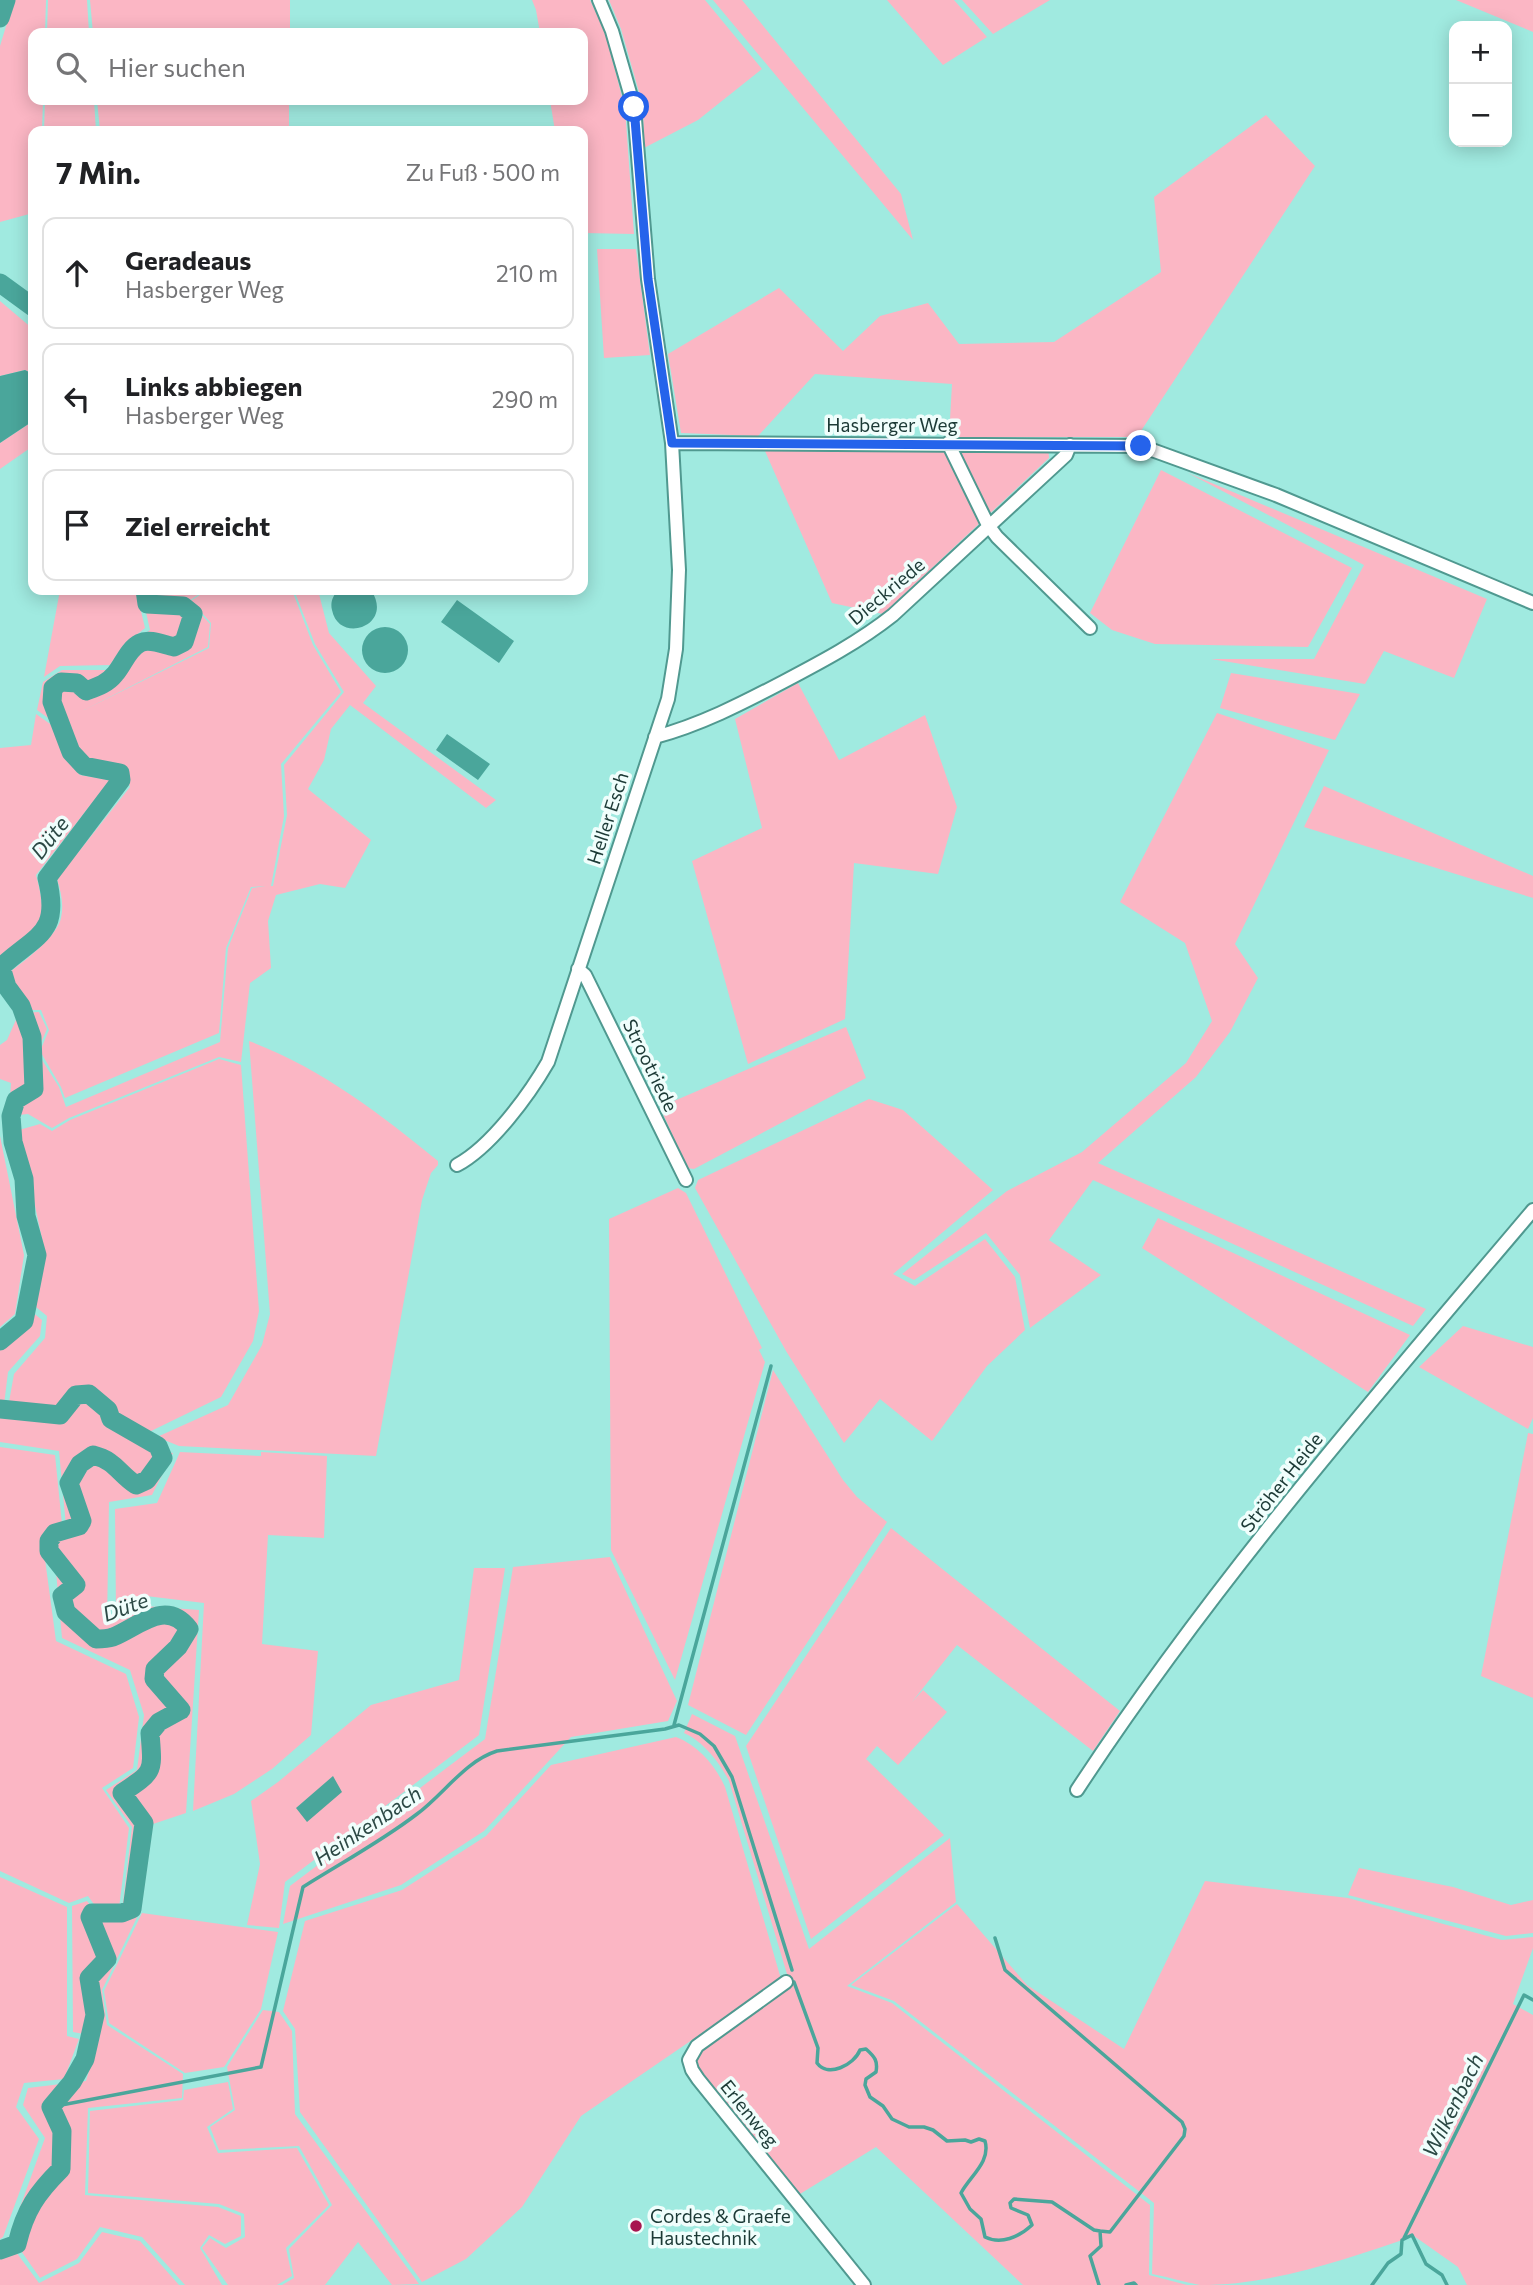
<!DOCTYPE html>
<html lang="de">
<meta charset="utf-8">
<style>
body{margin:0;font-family:Commissioner,sans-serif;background:#f2f2f2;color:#202124}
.controls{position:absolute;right:21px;top:21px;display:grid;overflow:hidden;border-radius:14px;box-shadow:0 4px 18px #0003}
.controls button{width:63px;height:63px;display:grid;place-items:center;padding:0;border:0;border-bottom:2px solid #e0e0e0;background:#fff;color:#202124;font:35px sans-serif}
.stop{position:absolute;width:21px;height:21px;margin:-16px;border:5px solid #2563eb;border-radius:50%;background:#fff}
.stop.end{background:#2563eb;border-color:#fff;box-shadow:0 2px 7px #0008}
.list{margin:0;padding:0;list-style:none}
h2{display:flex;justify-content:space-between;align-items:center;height:91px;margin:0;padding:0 28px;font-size:30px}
h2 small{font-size:23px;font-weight:400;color:#757577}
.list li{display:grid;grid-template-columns:46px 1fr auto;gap:21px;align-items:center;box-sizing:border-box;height:112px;margin:0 14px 14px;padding:0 14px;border:2px solid #e0e0e0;border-radius:14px}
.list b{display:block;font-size:26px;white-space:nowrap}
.list p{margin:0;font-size:23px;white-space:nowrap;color:#757577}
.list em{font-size:23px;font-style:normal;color:#757577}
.icon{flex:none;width:38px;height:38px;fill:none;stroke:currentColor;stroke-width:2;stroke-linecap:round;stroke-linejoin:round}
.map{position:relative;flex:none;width:1533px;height:2285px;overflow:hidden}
.search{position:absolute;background:#fff;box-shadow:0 4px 18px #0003;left:28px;top:28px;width:560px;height:77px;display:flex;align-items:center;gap:18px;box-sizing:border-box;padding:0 24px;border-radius:14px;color:#757577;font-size:26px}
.panel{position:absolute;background:#fff;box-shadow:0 4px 18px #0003;left:28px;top:126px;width:560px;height:469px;border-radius:14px}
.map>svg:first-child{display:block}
.green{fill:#fbb6c4}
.water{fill:#4aa69b}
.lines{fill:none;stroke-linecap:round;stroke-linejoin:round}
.stream{stroke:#4aa69b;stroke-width:3.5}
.river{stroke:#4aa69b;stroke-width:19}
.street-casing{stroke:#509990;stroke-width:16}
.street{stroke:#fff;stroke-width:12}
.route{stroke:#2563eb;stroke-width:9}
.poi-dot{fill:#a7154f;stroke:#f0fefc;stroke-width:2.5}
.labels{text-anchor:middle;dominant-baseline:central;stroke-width:7;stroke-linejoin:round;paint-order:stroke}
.street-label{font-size:19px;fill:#1c3a36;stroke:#f0fefc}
.poi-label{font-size:19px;fill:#1c3a36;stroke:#f0fefc;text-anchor:start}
.water-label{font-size:21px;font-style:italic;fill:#2c4945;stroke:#f0fefc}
</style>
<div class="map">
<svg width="1533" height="2285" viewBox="0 0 1533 2285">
<rect width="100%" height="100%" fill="#a0eae0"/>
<!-- green -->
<path class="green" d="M14,0H46L45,33H33V100H43L42,131H33V213L0,222V46Z
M48,0H87L89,33H47Z
M90,0H290V33H93Z
M532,0H590L605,32L625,108L634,234L583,233V131H555L550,100H583V33H540L536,10Z
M609,0H705L762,69L698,120L644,148L643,106L621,29Z
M713,0H742L901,194L913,240Z
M887,0H954L987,37L943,65Z
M962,0H1050L993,34Z
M1456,0H1533V32Z
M45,100H94L96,131H44Z
M97,100H289V131H100Z
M1266,115L1315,166L1137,437H949L952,384L815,374L758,436L681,433L668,354L779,288L843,351L880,316L928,303L959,344L1054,342L1161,272L1154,197Z
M597,249H636L650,355L604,358Z
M0,301L33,329V374L25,370L0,376Z
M33,421V446L0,469V443Z
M1048,444L1049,458L883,614L832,603L765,451Z
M1161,470L1352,568L1308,647L1155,644L1112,630L1090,613Z
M1188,473L1487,599L1454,678L1384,651L1365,684L1211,659H1314L1364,565Z
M60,590H136L145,628L123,646L110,665L60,666L44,677Z
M141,590H205L189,601L210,624L208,647L84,710L209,648L211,623L191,601L207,590H292L313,645L341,692L281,764L284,816L271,886H273L287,815L284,765L344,692L315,644L294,590H318L329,633L376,686L363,703L496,800L486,808L350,705L331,729L324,760L308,789L371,840L345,888L320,884L276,895L268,921L271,968L250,983L241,1062L219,1057L69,1118L52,1128L28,1114L9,1116L11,1083L0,1079V1045L7,1040L19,1013L39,1012L47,1029L37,1052L59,1087L66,1107L220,1042L228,948L252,888L266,886L251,887L226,948L219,1033L65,1098L61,1087L40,1051L49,1030L41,1010H30L11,986V971C25,961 58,935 61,918C64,904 61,892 57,879L130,787L124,765C80,757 80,763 65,718L55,723L37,710L43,682L62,670H112L127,648L150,630Z
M1231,673L1360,694L1335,740L1220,708Z
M798,683L839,760L925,715L957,807L938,874L854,863L845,1019L748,1064L692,861L762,828L735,719Z
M1217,713L1329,750L1235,944L1258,978L1230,1032L1196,1077L1098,1163L1426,1309L1413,1326L1093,1180L1049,1240L1101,1275L1030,1328L1020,1275L986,1233L914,1280L902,1274L1007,1191L1082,1152L1186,1063L1212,1021L1185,943L1120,902Z
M36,714L53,726L63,756L80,775L110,780L36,875C51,930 38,924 0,956V748L31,745Z
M1324,786L1533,876V898L1304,827Z
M846,1027L866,1078L694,1169L687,1168L660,1107Z
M249,1041C319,1067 381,1114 438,1161V1165L431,1173L422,1200L376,1456L179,1446L157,1437L228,1405L262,1345L270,1314Z
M219,1059L241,1065L259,1311L253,1341L221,1397L149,1432L116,1415L114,1406L91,1386L72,1389L57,1408L9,1402L14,1374L45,1338L47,1316L36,1307L45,1253L19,1130L40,1124L52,1131L70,1120Z
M869,1099L903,1110L993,1190L893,1274L915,1286L985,1239L1015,1277L1025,1330L987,1366L932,1441L880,1399L844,1443L786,1351L695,1188L698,1180Z
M0,1136L24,1255L15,1314L0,1327Z
M678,1188L686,1193L762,1348L759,1350L765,1362L675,1680L611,1550L609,1219Z
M1158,1218L1410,1335L1368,1392L1142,1248Z
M20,1302L42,1320L40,1336L8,1372L3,1413L60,1421L77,1400L87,1399L101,1412L103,1424L153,1450L173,1453L152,1495L109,1502L107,1622L144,1606L199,1610L186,1813L153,1824L141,1909L102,1990L107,2025L183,2074L182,2098L88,2108L85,2195L218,2207L241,2216V2236L225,2244L209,2235L200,2248L222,2285H185L142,2237L100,2227L77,2259L40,2278L10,2235L45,2138L23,2105L28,2088L86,2081L99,2037L73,2032L72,1906L87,1901L101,1919H121L132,1827L106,1790L137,1770L144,1715L130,1670L62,1638L54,1549L57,1540L67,1537L59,1451L0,1442V1331L18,1316Z
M1463,1326L1533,1347V1418L1528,1429L1419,1367Z
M773,1370L843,1480L857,1497L887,1522L746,1735L688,1705Z
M1528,1433L1533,1434V1698L1481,1676Z
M0,1447L55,1455L62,1524L50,1529L42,1537L56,1641L126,1674L139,1717L133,1768L102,1788L129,1828L119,1908L96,1907L88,1896L69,1903L0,1871Z
M180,1452L261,1456V1452L327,1456L324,1538L268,1535L262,1644L318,1651L311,1735L272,1769L234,1794L193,1811L204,1603L146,1596L116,1611L115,1509L157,1503Z
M891,1528L1120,1711L1093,1751L957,1645L912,1702L923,1690L947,1712L898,1765L877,1746L866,1759L944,1835L811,1939L746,1746Z
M610,1557L677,1701L668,1721L571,1737L484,1831L401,1885L283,1924L290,1886L485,1739L513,1567Z
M474,1568H505L479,1735L285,1882L279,1928L247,1925L260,1864L251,1801L278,1782L371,1705L459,1680Z
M692,1714L735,1736L809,1949L950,1838L956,1902L847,1986L892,2003L1150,2205L1149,2275L1187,2285H1023L876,2147L800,2194L694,2068V2058L701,2049L790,1984L729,1781C720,1763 703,1741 684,1733Z
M676,1737C699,1746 715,1765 725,1787L781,1979L581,2116L522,2207L466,2259L422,2282L300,2112L295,2029L283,2011L305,1921L402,1890L486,1836L551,1765Z
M1359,1868L1453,1887L1511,1905L1533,1900V1933L1506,1936L1348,1895Z
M0,1877L67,1907V2036L79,2039L64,2079L24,2083L16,2107L39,2139L3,2237L0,2239Z
M1205,1881L1348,1898L1502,1940L1533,1937V1948L1513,2004L1533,2015V2285H1467L1458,2267L1414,2236C1346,2259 1274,2285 1200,2285C1184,2282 1168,2277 1152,2274L1154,2203L894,2001L851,1985L957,1904L1027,1985L1124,2049Z
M142,1913L278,1932L261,2009L224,2067L185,2073L109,2023L104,1991Z
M263,2010L279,2012L292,2031L295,2114L419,2284L392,2285L358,2242L325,2285H282L294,2278L289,2249L332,2205L299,2146L219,2150L210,2127L235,2110L227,2067Z
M228,2082L233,2109L207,2127L218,2153L297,2148L329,2205L286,2248L292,2276L277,2285H228L202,2248L210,2238L226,2248L245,2237L244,2214L219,2204L88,2193L90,2111L183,2100L184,2090Z
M102,2232L140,2241L179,2285H0V2259L16,2252L39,2283L79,2263Z"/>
<!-- water -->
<path class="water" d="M25,370L33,374V421L0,443V376Z
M338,590H371C395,626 339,645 332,610C330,602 333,596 338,590Z
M457,600L514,641L499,663L441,622Z
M362 650a23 23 0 1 1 46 0a23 23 0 1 1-46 0Z
M447,734L490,764L478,780L436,750Z
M333,1776L342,1792L307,1822L296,1808Z"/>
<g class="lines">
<!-- stream -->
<path class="stream" d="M674,1725L771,1366
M995,1938L1005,1970L1182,2122L1185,2129L1184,2136L1110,2232L1100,2231
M794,1982L818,2048L817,2063C828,2078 854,2065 860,2050L866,2049C875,2057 878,2061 876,2072L866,2079L865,2085L870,2097L883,2106L892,2119L909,2127H924L933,2130L947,2141L965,2140L971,2142L979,2139L985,2141C991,2162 970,2176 961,2193L970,2209L981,2219L985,2237C1001,2245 1019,2237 1032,2225L1028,2215L1011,2208L1010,2203L1014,2199L1052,2202L1094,2230L1100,2231L1101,2246L1090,2256L1099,2285
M51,2107L261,2067L303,1887C341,1863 382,1841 417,1814C444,1794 465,1761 497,1751L665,1729L679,1725L700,1734L714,1746L732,1777L792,1970
M1404,2238L1524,1995L1533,2000
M1126,2285L1134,2283L1136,2285
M1372,2285L1388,2263L1401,2254L1402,2240L1412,2235L1426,2264L1442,2275L1447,2285"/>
<!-- river -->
<path class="river" d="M0,18L6,0
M0,283L33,307
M0,1341L24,1321L37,1255L26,1216L24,1179L13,1142L11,1116L16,1100L34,1089L32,1037L21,1006L7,987L1,967C37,934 61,934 47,878L121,780L120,773L84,766L71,752L52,702L53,688L61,682L77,683L86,691C97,687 107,684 115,674C123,665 128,649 140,643C150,638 164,645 174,647L184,642L193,614L183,606L147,604L145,590
M0,1409L60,1415L76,1395L89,1394L108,1410L111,1419L158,1446L163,1458L147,1480L136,1485C117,1472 116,1461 93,1455L80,1464L69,1483L82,1521L79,1526L55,1533L49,1541V1551L76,1585L62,1596L66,1612L96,1639C101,1639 107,1639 113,1637C138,1627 166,1598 189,1629L178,1647L155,1669L154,1679L181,1710L159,1722L150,1733C153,1772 155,1771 122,1793L144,1823L132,1909L122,1913H92L90,1917L107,1959L89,1978L95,2015L85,2059L72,2082L51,2107L62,2131L61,2169C37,2193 25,2210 17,2244L0,2250"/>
<defs>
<path id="street" d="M672,443L1141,446L1276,495L1533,603
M948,443L988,525L997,537L1090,628
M655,737C700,725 741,704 783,682C821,662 859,642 893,615L1066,455L1070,445
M578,969L585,975L686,1180
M457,1165C491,1147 529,1095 548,1062L668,699L676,649L679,570L672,443L648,279L634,107L612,31L599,0
M1077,1790C1212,1584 1374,1398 1533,1210
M786,1982L697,2046L689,2060L692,2070L698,2079L864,2285"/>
</defs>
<!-- street casing -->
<use href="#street" class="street-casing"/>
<!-- street -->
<use href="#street" class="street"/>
</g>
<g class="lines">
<!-- route -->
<path class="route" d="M634,107L648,279L672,443L1141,446"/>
</g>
<!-- markers -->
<circle class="poi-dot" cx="636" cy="2226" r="7"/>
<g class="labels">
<!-- street labels -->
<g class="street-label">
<text x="892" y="424">Hasberger Weg</text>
<text transform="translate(886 591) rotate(-40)">Dieckriede</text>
<text transform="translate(607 818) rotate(-72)">Heller Esch</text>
<text transform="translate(651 1065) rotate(64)">Strootriede</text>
<text transform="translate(1281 1482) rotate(-52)">Ströher Heide</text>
<text transform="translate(750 2113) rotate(51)">Erlenweg</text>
</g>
<!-- poi labels -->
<g class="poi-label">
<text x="650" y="2215">Cordes &amp; Graefe<tspan x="650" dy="22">Haustechnik</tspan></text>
</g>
<!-- water labels -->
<g class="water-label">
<text transform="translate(49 837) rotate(-52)">Düte</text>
<text transform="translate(125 1606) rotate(-20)">Düte</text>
<text transform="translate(367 1825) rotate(-34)">Heinkenbach</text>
<text transform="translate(1452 2105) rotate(-64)">Wilkenbach</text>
</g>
</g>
</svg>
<div class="controls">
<button>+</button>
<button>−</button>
</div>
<div class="stop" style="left:634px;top:107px"></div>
<div class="stop end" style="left:1141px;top:446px"></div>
<div class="search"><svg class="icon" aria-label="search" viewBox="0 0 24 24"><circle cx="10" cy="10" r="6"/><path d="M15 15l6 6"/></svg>Hier suchen</div>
<section class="panel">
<h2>7 Min.<small>Zu Fuß · 500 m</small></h2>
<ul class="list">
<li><svg class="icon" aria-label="ahead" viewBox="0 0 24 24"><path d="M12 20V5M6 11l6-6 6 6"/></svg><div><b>Geradeaus</b><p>Hasberger Weg</p></div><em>210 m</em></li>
<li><svg class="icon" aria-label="left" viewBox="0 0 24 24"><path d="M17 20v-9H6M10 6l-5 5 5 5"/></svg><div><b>Links abbiegen</b><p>Hasberger Weg</p></div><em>290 m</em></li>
<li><svg class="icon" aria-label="arrive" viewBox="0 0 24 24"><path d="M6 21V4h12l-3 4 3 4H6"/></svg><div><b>Ziel erreicht</b></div></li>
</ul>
</section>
</div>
